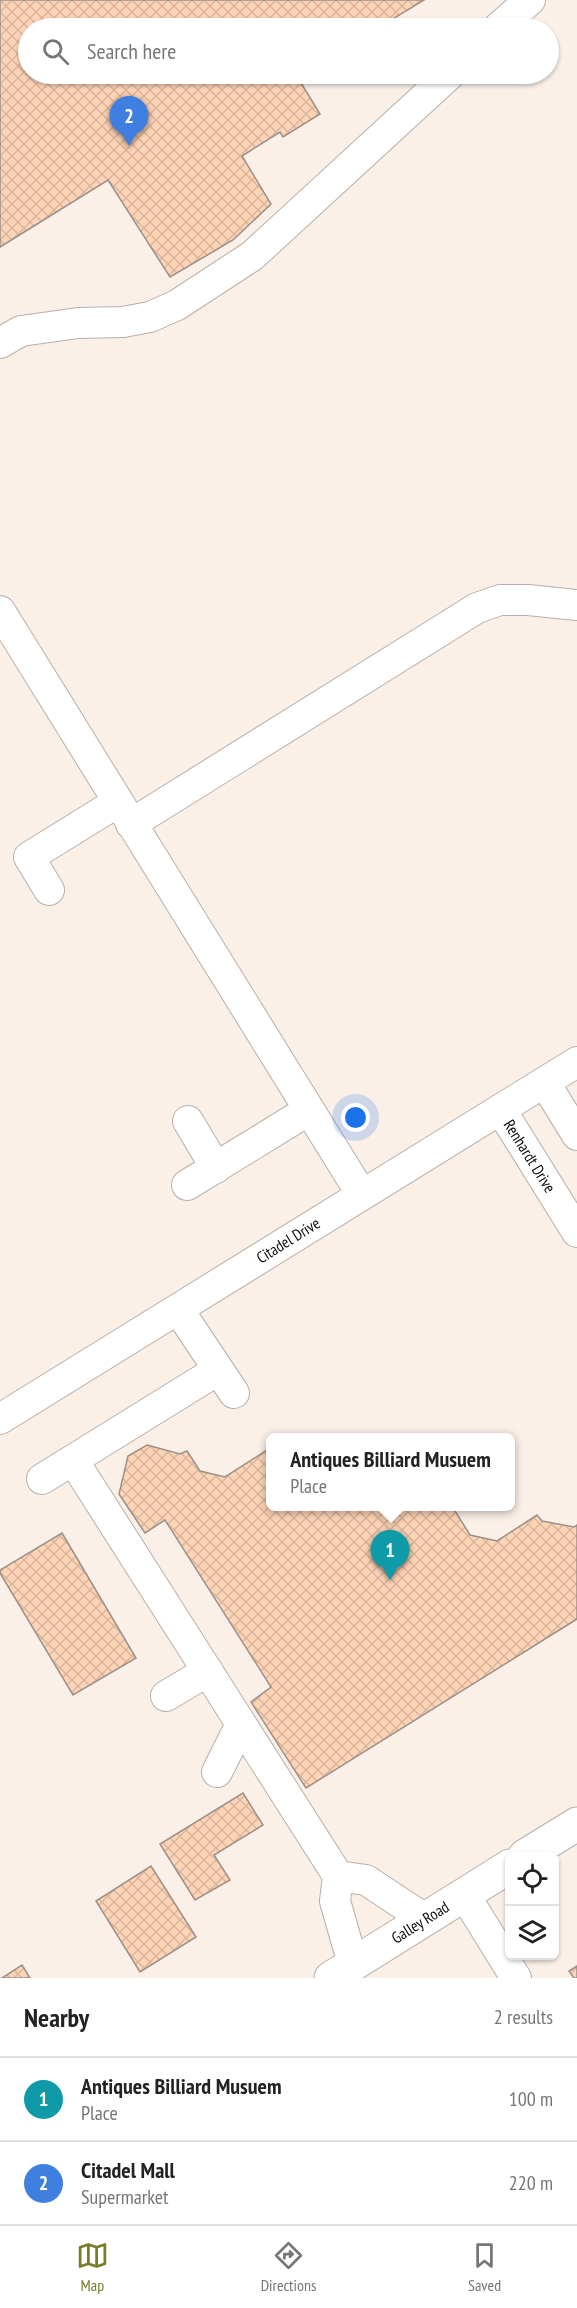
<!DOCTYPE html>
<style>
body{margin:0;font-family:"PT Sans Narrow",sans-serif;background:#f6f6f6;color:#222}
.controls{position:absolute;right:18px;bottom:18px;display:grid;overflow:hidden;border-radius:9px;box-shadow:0 2px 4px #0004}
.controls button{width:54px;height:54px;display:grid;place-items:center;padding:0;border:0;border-bottom:2px solid #e0e0e0;background:#fff;color:#222;font:30px sans-serif}
.you{position:absolute;left:356px;top:1118px;width:21px;height:21px;margin:-15px;border:4px solid #fff;border-radius:50%;background:#1a73e8;box-shadow:0 0 0 9px #1a73e833}
.badge{display:grid;place-items:center;width:39px;height:39px;border-radius:50%;background:#777c26;color:#fff;font-size:20px;font-weight:700}
.pin{position:absolute;translate:-50% -50px;filter:drop-shadow(0 2px 3px #0008)}
.pin::after{content:'';position:absolute;top:32px;width:21px;height:18px;background:inherit;clip-path:polygon(0 0,100% 0,50% 100%)}
.popup{position:absolute;left:266px;top:1433px;width:249px;height:78px;box-sizing:border-box;display:grid;place-content:center;border-radius:9px;background:#fff;filter:drop-shadow(0 2px 4px #0005);font-size:20px;white-space:nowrap;color:#767676}
.popup b{font-size:22px;color:#222}
.popup::after{content:'';position:absolute;left:50%;top:100%;margin-left:-12px;border:12px solid transparent;border-top-color:#fff}
.list{margin:0;padding:0;list-style:none}
h2{display:flex;justify-content:space-between;align-items:center;height:78px;margin:0;padding:0 24px;font-size:26px}
h2 small{font-size:20px;font-weight:400;color:#767676}
.list li{display:grid;grid-template-columns:39px 1fr auto;gap:18px;align-items:center;box-sizing:border-box;height:84px;padding:0 24px;border-top:2px solid #e0e0e0}
.list b{display:block;font-size:22px;white-space:nowrap}
.list p{margin:0;font-size:20px;white-space:nowrap;color:#767676}
.list em{font-size:20px;font-style:normal;color:#767676}
.icon{flex:none;width:33px;height:33px;fill:none;stroke:currentColor;stroke-width:2;stroke-linecap:round;stroke-linejoin:round}
.map{position:relative;flex:none;width:577px;height:1978px;overflow:hidden}
.search{position:absolute;background:#fff;box-shadow:0 2px 4px #0004;left:18px;right:18px;top:18px;height:66px;display:flex;align-items:center;gap:15px;box-sizing:border-box;padding:0 21px;border-radius:33px;color:#767676;font-size:22px}
.sheet{height:246px;background:#fff}
nav{display:flex;justify-content:space-around;align-items:center;box-sizing:border-box;height:84px;border-top:2px solid #e0e0e0;background:#fff;font-size:16px;color:#767676}
nav a{display:grid;justify-items:center;gap:3px}
nav .on{color:#777c26}
.map>svg:first-child{display:block}
.building{fill:url(#building-cross-hatch);stroke:#9b918a;stroke-width:1.5}
.lines{fill:none;stroke-linecap:round;stroke-linejoin:round}
.minor-casing{stroke:#b9afa8;stroke-width:32}
.major-casing{stroke:#b9afa8;stroke-width:35}
.minor{stroke:#fff;stroke-width:30}
.major{stroke:#fff;stroke-width:33}
.labels{text-anchor:middle;dominant-baseline:central;stroke-width:4.5;stroke-linejoin:round;paint-order:stroke}
.street-label{font-size:16px;fill:#100d0a;stroke:#fff}
</style>
<div class="map">
<svg width="577" height="1978" viewBox="0 0 577 1978">
<defs>
<pattern id="building-cross-hatch" width="8" height="8" patternUnits="userSpaceOnUse" patternTransform="scale(1.5)"><rect width="8" height="8" fill="#fed4b6"/><path d="M0 0l8 8M0 8l8-8" fill="none" stroke="#d9b59b"/></pattern>
</defs>
<rect width="100%" height="100%" fill="#fbf0e8"/>
<!-- building -->
<path class="building" d="M0,0H424L378,28H28V74H305L298,78L320,114L283,137L280,132L242,156L271,204L233,240L170,277L108,180L0,247Z
M147,1445L180,1454L187,1451L200,1471L225,1477L267,1450L270,1456V1506H347L361,1510L366,1506H452L470,1535L497,1541L537,1515L542,1521L574,1527L577,1525V1619L306,1788L251,1702L271,1687L165,1520L145,1533L119,1494L128,1456Z
M62,1533L136,1658L73,1695L0,1573V1570Z
M243,1793L263,1825L214,1855L230,1880L195,1900L160,1844Z
M151,1866L196,1937L140,1972L96,1901Z
M22,1965L30,1978H2Z
M577,1966V1978H574L569,1971Z"/>
<g class="lines">
<defs>
<path id="minor" d="M498,28L530,0
M0,343L21,331L78,323L123,322L150,317L177,305L252,256L450,74
M0,611L362,1195
M131,824L477,608L500,600H528L577,605
M49,890L29,857L118,802
M545,1083L577,1135
M501,1110L577,1232
M188,1121L216,1168
M187,1185L309,1110
M178,1309L234,1393
M0,1419L577,1062
M73,1460L338,1876L335,1901L353,1964
M42,1479L218,1370
M166,1696L208,1671
M217,1772L241,1724
M338,1876L366,1880L425,1919
M464,1894L516,1978"/>
<path id="major" d="M525,1856L577,1824
M331,1978L510,1866"/>
</defs>
<!-- minor casing -->
<use href="#minor" class="minor-casing"/>
<!-- major casing -->
<use href="#major" class="major-casing"/>
<!-- minor -->
<use href="#minor" class="minor"/>
<!-- major -->
<use href="#major" class="major"/>
</g>
<g class="labels">
<!-- street labels -->
<g class="street-label">
<text transform="translate(530 1156) rotate(58)">Renhardt Drive</text>
<text transform="translate(288 1240) rotate(-32)">Citadel Drive</text>
<text transform="translate(420 1922) rotate(-32)">Galley Road</text>
</g>
</g>
</svg>
<div class="controls">
<button><svg class="icon" aria-label="locate" viewBox="0 0 24 24"><circle cx="12" cy="12" r="6"/><path d="M12 2v4M12 18v4M2 12h4M18 12h4"/></svg></button>
<button><svg class="icon" aria-label="layers" viewBox="0 0 24 24"><path d="M12 4l9 5-9 5-9-5zM3 14l9 5 9-5"/></svg></button>
</div>
<div class="you"></div>
<div class="pin badge" style="left:390px;top:1580px;background:#0f9aa8">1</div>
<div class="popup"><b>Antiques Billiard Musuem</b>Place</div>
<div class="pin badge" style="left:129px;top:146px;background:#3f7fe0">2</div>
<div class="search"><svg class="icon" aria-label="search" viewBox="0 0 24 24"><circle cx="10" cy="10" r="6"/><path d="M15 15l6 6"/></svg>Search here</div>
</div>
<section class="sheet">
<h2>Nearby<small>2 results</small></h2>
<ul class="list">
<li><span class="badge" style="background:#0f9aa8">1</span><div><b>Antiques Billiard Musuem</b><p>Place</p></div><em>100 m</em></li>
<li><span class="badge" style="background:#3f7fe0">2</span><div><b>Citadel Mall</b><p>Supermarket</p></div><em>220 m</em></li>
</ul>
</section>
<nav>
<a class="on"><svg class="icon" aria-label="map" viewBox="0 0 24 24"><path d="M3 6l6-2 6 2 6-2v14l-6 2-6-2-6 2zM9 4v14M15 6v14"/></svg>Map</a>
<a><svg class="icon" aria-label="directions" viewBox="0 0 24 24"><path d="M12 3l9 9-9 9-9-9zM9 14v-3h6M13 9l2 2-2 2"/></svg>Directions</a>
<a><svg class="icon" aria-label="saved" viewBox="0 0 24 24"><path d="M7 4h10v16l-5-4-5 4z"/></svg>Saved</a>
</nav>
